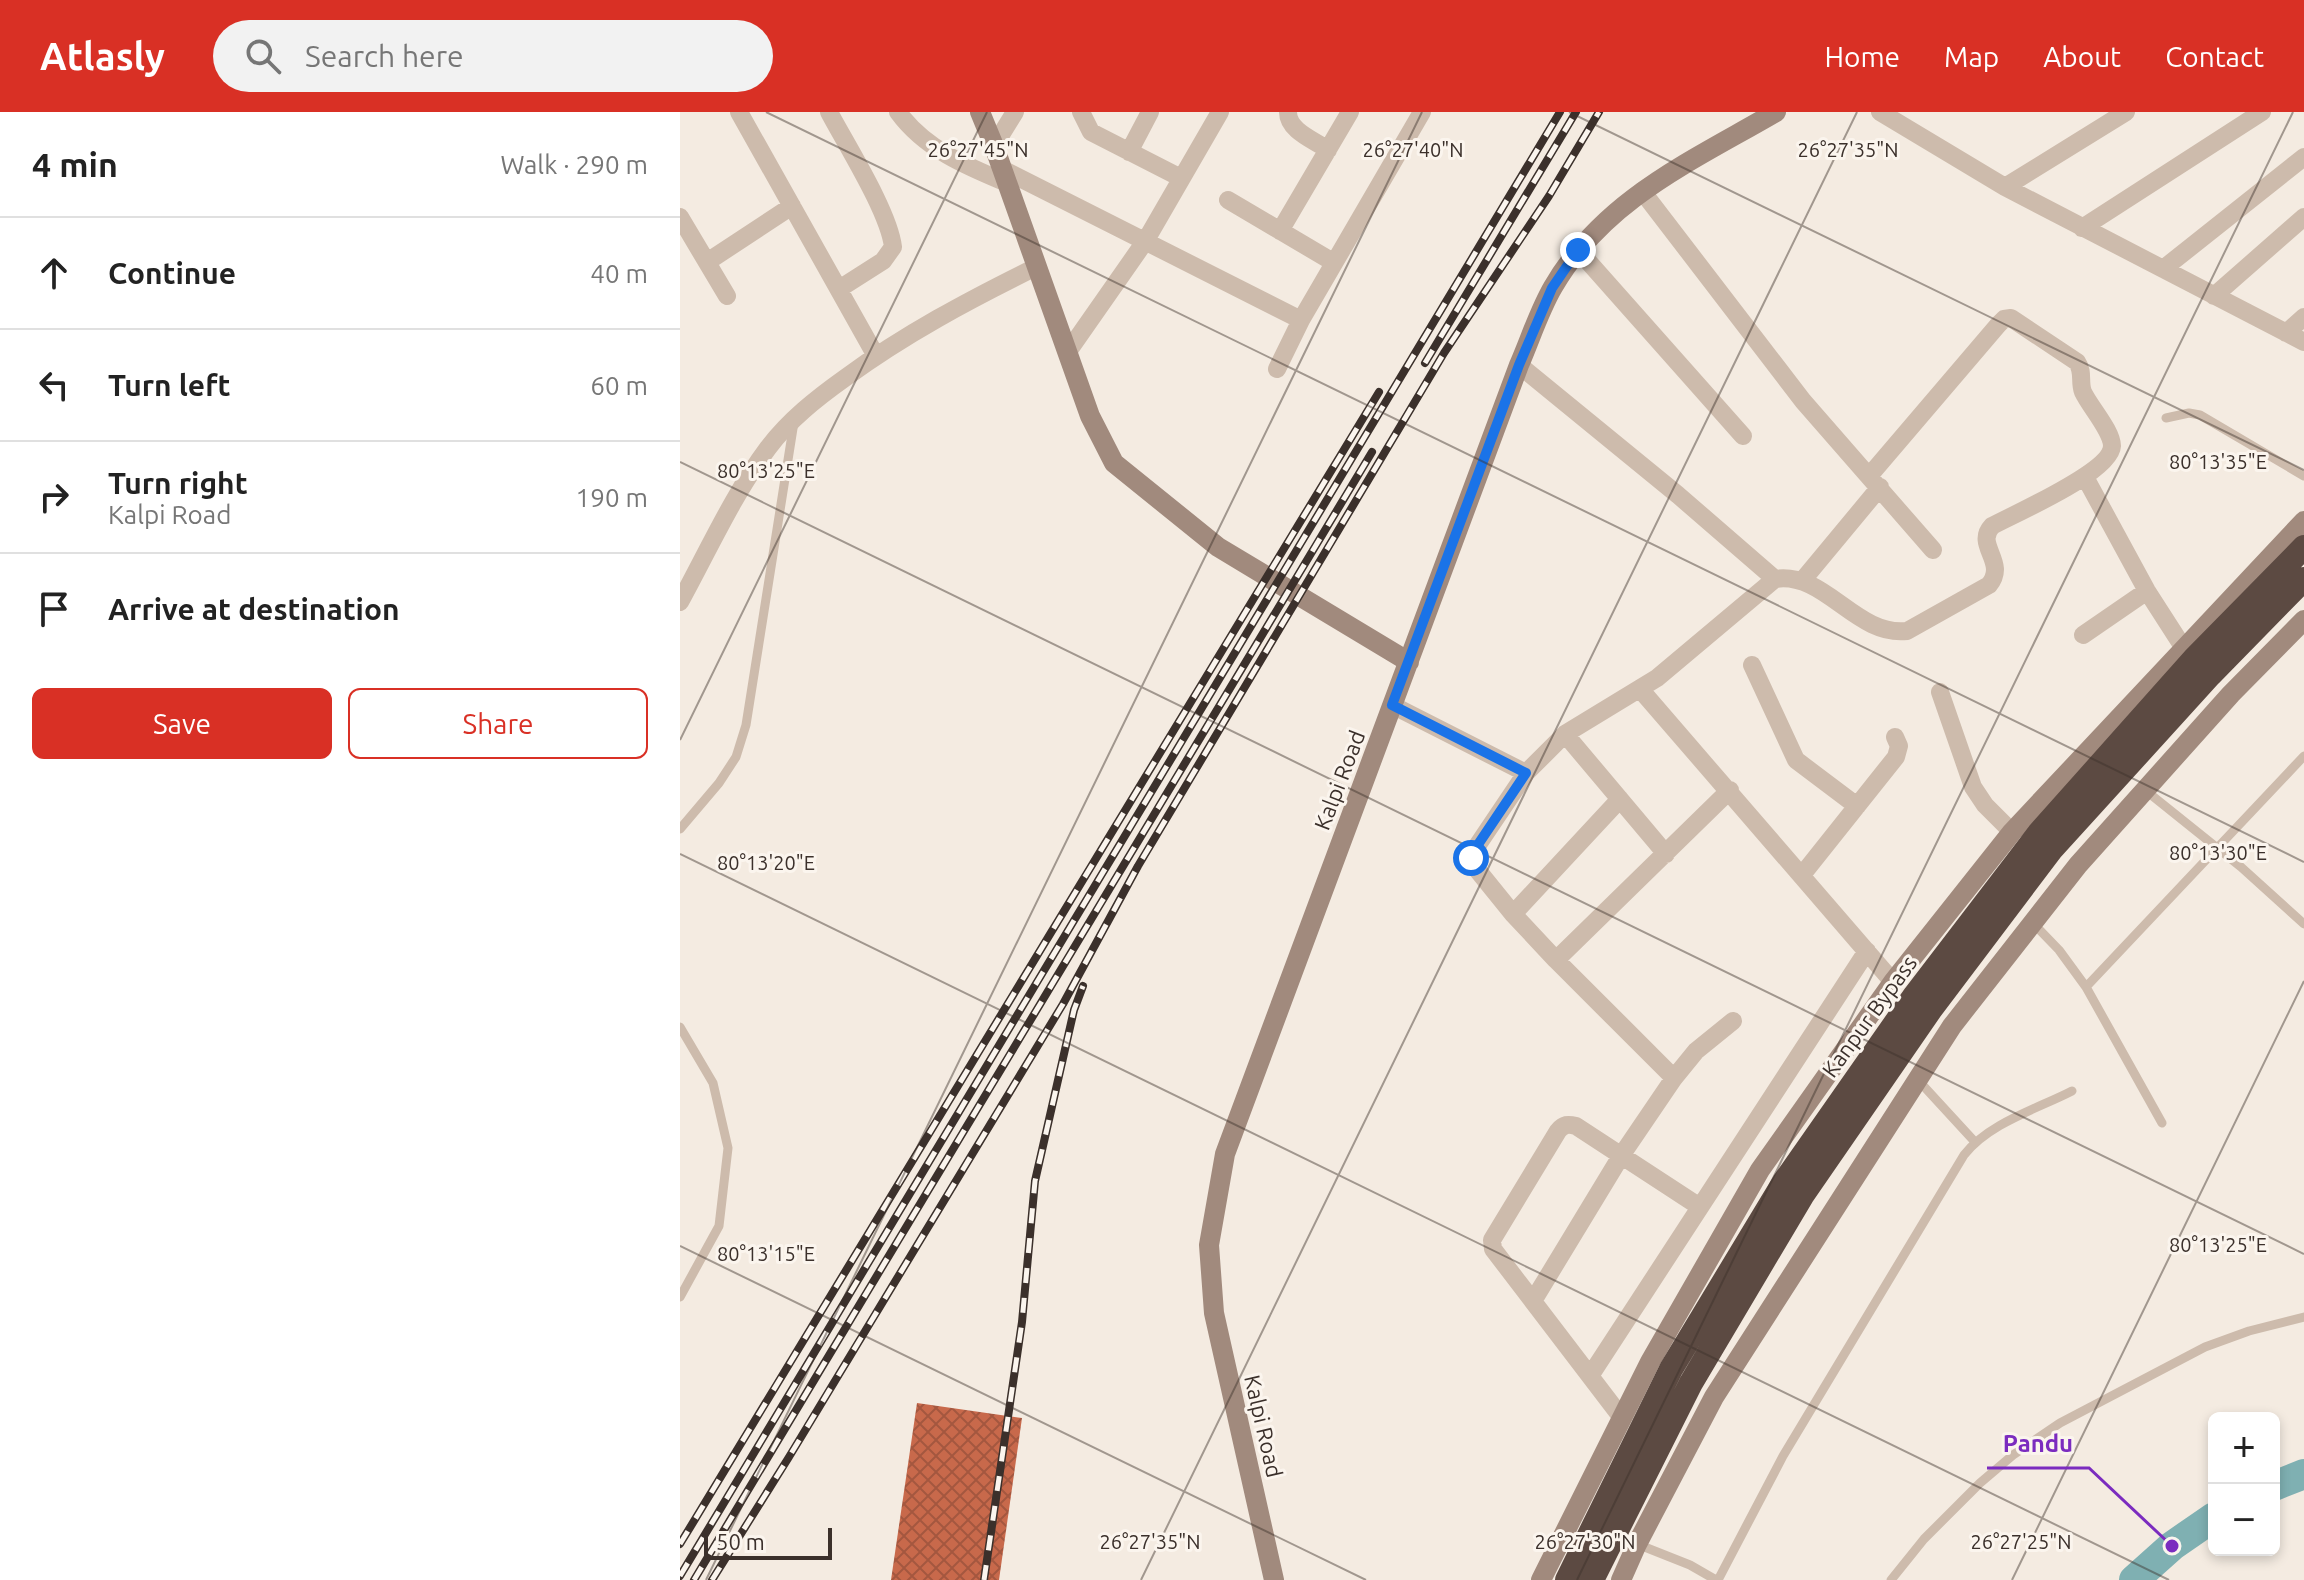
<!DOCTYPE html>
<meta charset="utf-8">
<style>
body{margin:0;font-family:Ubuntu,sans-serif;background:#f2f2f2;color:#222}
.controls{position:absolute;right:24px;bottom:24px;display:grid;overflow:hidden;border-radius:12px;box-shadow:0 4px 12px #0003}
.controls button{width:72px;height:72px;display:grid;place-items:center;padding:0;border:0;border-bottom:2px solid #e0e0e0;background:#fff;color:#222;font:40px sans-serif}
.scale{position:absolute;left:24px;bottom:20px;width:128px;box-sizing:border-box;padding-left:8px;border:4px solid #3b302b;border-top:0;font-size:22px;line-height:28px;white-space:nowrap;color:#3b302b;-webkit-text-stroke:6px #fbf5ee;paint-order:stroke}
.stop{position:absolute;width:24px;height:24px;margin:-18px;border:6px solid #1a73e8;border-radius:50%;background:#fff}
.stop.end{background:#1a73e8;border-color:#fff;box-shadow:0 2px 8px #0008}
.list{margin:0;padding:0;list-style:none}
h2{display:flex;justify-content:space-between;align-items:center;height:104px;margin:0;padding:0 32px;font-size:34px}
h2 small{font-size:26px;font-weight:400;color:#767676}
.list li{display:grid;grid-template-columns:52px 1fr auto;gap:24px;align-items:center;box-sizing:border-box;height:112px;padding:0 32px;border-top:2px solid #e0e0e0}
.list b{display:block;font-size:30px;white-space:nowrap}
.list p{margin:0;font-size:26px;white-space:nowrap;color:#767676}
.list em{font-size:26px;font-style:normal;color:#767676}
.actions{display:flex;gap:16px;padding:24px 32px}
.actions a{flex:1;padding:18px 0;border:2px solid #d93025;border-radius:12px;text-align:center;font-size:28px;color:#d93025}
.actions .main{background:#d93025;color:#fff}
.icon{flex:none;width:44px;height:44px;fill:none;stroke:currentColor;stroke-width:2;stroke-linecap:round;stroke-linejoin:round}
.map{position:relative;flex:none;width:1624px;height:1468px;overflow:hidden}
header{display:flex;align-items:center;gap:48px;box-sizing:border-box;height:112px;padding:0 40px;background:#d93025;color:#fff}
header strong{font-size:38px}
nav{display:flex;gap:44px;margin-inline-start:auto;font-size:28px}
.search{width:560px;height:72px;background:#f2f2f2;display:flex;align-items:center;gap:20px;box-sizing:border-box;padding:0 28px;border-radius:44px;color:#767676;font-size:30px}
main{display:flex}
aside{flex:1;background:#fff}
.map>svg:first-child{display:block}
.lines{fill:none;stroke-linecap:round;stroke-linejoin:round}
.river{stroke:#7fb0b2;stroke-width:30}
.building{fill:url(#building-cross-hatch)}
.lane{stroke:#cdbbac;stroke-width:9}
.street{stroke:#cdbbac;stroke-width:18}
.secondary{stroke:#a18a7d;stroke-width:20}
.highway{stroke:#5c4a42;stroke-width:24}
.rail-casing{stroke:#3b302b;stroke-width:8}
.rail{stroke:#fbf5ee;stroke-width:5;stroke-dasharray:15;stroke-linecap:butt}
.route{stroke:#1a73e8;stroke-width:10}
.ticks{fill:none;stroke:#3b302b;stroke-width:2;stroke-opacity:0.45}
.labels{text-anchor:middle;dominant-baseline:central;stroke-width:6;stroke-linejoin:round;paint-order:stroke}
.street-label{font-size:22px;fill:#3b302b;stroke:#fbf5ee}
.ticks-label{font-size:20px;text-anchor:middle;fill:#3b302b;stroke:#fbf5ee;stroke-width:6;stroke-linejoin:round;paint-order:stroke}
.leader{fill:none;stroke:#7b2cbf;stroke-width:3}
.callout-dot{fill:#7b2cbf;stroke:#fbf5ee;stroke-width:3}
.callout-label{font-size:24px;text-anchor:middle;font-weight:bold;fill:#7b2cbf;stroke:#fbf5ee;stroke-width:6;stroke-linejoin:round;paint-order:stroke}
</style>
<header>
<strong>Atlasly</strong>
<div class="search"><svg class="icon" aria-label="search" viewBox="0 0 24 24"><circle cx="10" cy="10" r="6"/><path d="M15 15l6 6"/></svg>Search here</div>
<nav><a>Home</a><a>Map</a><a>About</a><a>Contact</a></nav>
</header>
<main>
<aside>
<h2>4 min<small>Walk · 290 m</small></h2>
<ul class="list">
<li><svg class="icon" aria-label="ahead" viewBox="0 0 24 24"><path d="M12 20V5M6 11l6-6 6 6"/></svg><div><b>Continue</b></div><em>40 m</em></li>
<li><svg class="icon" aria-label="left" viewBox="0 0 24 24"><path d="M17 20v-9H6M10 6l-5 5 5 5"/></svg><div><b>Turn left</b></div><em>60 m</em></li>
<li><svg class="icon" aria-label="right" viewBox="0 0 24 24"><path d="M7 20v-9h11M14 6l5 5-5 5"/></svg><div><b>Turn right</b><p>Kalpi Road</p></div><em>190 m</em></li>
<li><svg class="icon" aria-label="arrive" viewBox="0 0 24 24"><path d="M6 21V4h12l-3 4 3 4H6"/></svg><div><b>Arrive at destination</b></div></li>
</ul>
<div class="actions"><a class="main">Save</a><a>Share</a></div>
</aside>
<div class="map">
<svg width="1624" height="1468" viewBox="0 0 1624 1468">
<defs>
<pattern id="building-cross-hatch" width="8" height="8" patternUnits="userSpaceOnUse" patternTransform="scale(2)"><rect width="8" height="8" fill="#c8694b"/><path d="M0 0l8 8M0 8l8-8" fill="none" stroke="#a4573f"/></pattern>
</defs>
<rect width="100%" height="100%" fill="#f4ebe1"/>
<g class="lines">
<!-- river -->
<path class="river" d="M1594,1374L1624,1362
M1454,1468L1492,1434L1534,1405"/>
</g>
<!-- building -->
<path class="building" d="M237,1291L342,1306L319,1468H211Z"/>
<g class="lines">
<!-- lane -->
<path class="lane" d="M1486,306L1509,301L1520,303L1624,364
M1465,678L1561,755L1624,812
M0,717L39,671L56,645L66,613L114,310
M1353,811L1379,838L1406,875L1482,1011
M1406,875L1624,644
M0,915L33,971L48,1036L39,1114L0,1185
M1238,968L1295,1030
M957,1432L1010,1453L1036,1468
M1038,1468L1103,1344L1284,1043C1309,1011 1357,997 1392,979
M1211,1468L1244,1427L1300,1371L1333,1343L1380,1311L1525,1235L1569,1219L1624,1205"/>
<!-- street -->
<path class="street" d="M59,0L196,244
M149,0C167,34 209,100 213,135L203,149L159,177
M218,0C245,37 286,54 327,71
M401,0L411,20L501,66
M608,0C608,19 634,28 648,38
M1200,0L1325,75L1624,230
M314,34L335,0
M449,40L470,0
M322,57L621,208L742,0
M1325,75L1446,0
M962,79L1123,289L1253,438
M548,88L653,150
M0,105L47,184
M1402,116L1582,0
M600,119L670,0
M898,138L1063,324
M27,150L112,94
M1483,157L1624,45
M1534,184L1624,105
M1606,221L1624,205
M387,241L466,128L540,0
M839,253L998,383L1095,467
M597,257L621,208
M1405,365L1467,479L1503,535
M1122,469L1200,375
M0,490C28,439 53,383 88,336C109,308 137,286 165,266C225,222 289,188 356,155
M1403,523L1467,479
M1072,553L1116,648L1177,694
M960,577L1213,870
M1260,580L1293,675L1305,693L1332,720
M712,593L846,661
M885,622L986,742
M1122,763L1216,645L1219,634L1215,625
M833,802L940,687
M876,848L1050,678
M994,966L876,848L833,802L795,755L791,746L795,737L846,661L885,622L977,566L1095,467C1145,459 1176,525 1227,519L1309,473C1328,450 1294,433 1312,414C1336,401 1431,360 1432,334C1432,319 1410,295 1403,280C1399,270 1404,260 1397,250L1331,206L1324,207L1318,213L1190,363
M853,1189L941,1044L994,966L1016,939L1053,909
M910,1264L1187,839
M942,1306L813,1137L812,1128L878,1019C884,1012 888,1012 896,1014L1020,1095"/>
<!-- secondary -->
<path class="secondary" d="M300,0L314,34L410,304L434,351L538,435L729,550
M594,1468L534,1201L529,1133L545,1042L839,253C850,228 859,199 873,175C924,87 1012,49 1096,0
M861,1468L970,1250L1080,1058L1213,870L1332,720L1624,409
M941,1468L957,1432L1034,1285L1272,914L1398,753L1551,582L1624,508"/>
<!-- highway -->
<path class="highway" d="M887,1468L991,1257L1104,1070L1235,883L1359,721L1514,547L1624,435
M912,1468L1011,1271L1122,1084L1251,897L1371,738L1530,563L1624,467"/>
<defs>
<path id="rail" d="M745,251L896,0
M0,1432L699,280
M0,1464L880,0
M14,1468L692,340
M32,1468L109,1345L383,892L458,754L764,241L869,84L919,0
M304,1468L342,1210L355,1069L394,898L403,874"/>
</defs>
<!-- rail casing -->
<use href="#rail" class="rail-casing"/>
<!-- rail -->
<use href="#rail" class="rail"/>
</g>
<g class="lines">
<!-- route -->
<path class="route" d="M791,746L795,737L846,661L712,593L839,253L872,176L898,138"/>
</g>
<!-- ticks -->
<path class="ticks" d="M86,0L1624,750M889,0L1624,358M0,350L1624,1142M0,628L307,0M0,742L1489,1468M0,1134L686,1468M26,1468L742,0M461,1468L1177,0M897,1468L1613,0M1332,1468L1624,869"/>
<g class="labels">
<!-- street labels -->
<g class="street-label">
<text transform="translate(659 668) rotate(-69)">Kalpi Road</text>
<text transform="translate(1189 904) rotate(-54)">Kanpur Bypass</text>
<text transform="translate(584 1314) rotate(77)">Kalpi Road</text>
</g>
</g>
<g class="ticks-label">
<text x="298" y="45">26°27'45"N</text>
<text x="733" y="45">26°27'40"N</text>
<text x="1168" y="45">26°27'35"N</text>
<text x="1538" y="357">80°13'35"E</text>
<text x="86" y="366">80°13'25"E</text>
<text x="1538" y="748">80°13'30"E</text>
<text x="86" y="758">80°13'20"E</text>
<text x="1538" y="1140">80°13'25"E</text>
<text x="86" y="1149">80°13'15"E</text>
<text x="470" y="1437">26°27'35"N</text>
<text x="905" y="1437">26°27'30"N</text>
<text x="1341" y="1437">26°27'25"N</text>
</g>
<!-- callouts -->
<path class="leader" d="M1492 1434L1409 1356H1307"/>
<circle class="callout-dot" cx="1492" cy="1434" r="8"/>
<g class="callout-label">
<text x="1358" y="1340">Pandu</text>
</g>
</svg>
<div class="controls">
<button>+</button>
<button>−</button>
</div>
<div class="scale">50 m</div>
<div class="stop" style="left:791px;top:746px"></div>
<div class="stop end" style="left:898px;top:138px"></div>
</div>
</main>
